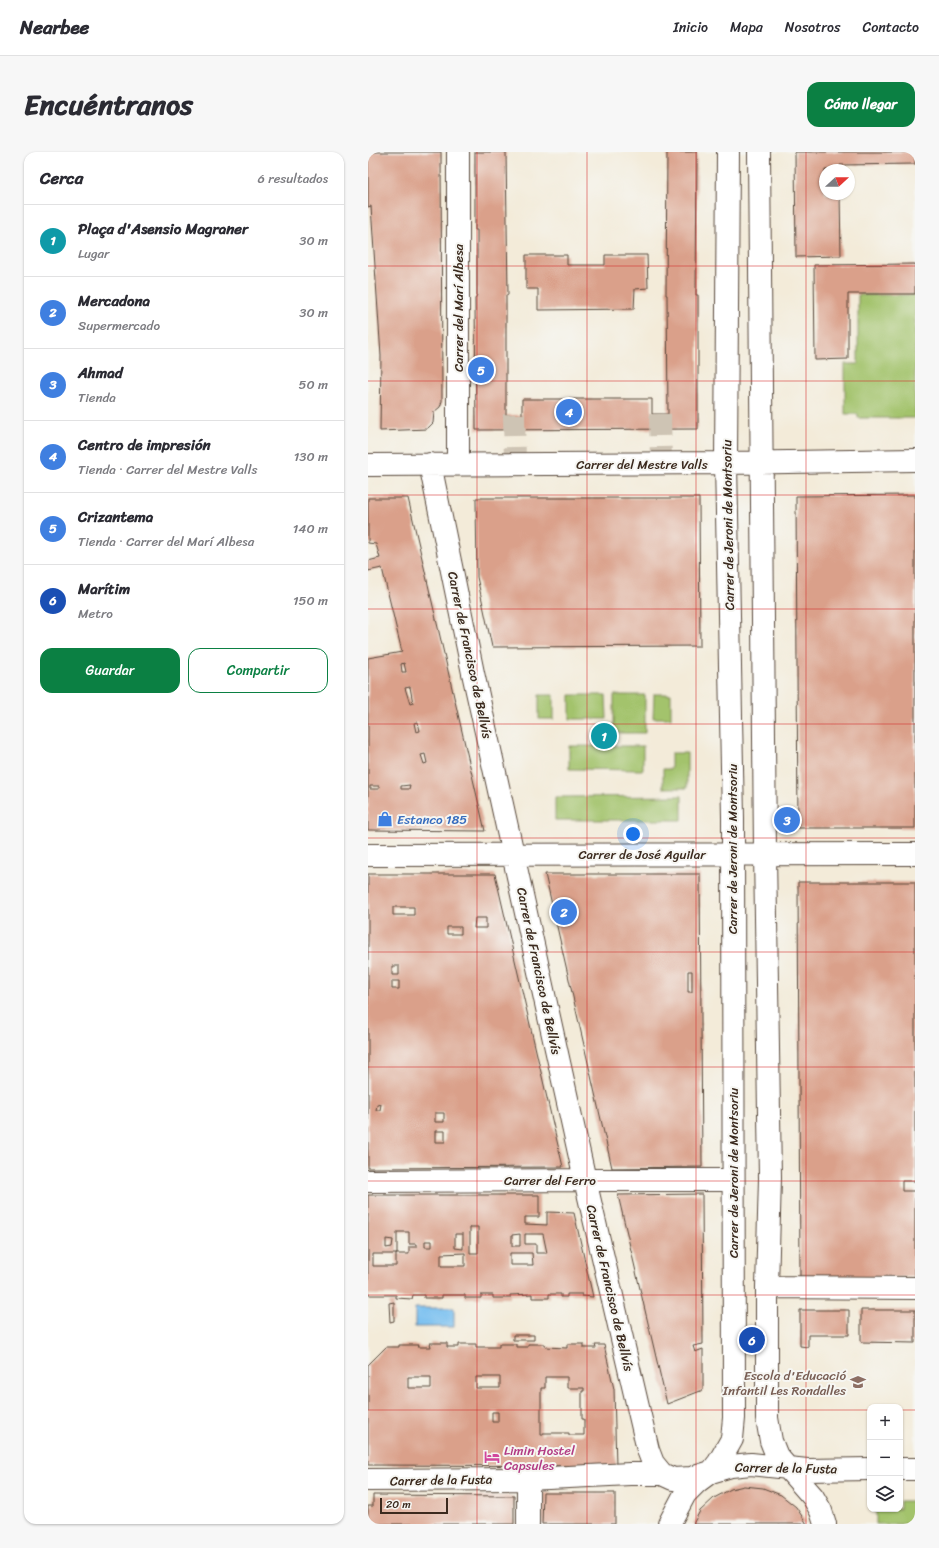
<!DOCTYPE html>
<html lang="es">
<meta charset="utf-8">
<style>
body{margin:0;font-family:Sriracha,sans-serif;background:#f7f7f7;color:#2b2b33}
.controls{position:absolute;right:12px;bottom:12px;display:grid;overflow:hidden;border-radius:8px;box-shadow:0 1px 3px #0004}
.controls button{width:36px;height:36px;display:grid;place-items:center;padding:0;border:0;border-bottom:1px solid #e1e1e2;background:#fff;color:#2b2b33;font:20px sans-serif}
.compass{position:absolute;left:451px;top:12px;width:36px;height:36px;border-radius:50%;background:#fff;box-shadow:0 1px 3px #0004;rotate:69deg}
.scale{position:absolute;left:12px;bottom:10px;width:68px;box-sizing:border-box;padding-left:4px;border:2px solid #3b2a1e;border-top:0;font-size:11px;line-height:14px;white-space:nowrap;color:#3b2a1e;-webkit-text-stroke:3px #f6f6f2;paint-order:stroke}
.you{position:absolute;left:265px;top:682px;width:14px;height:14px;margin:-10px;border:3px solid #fff;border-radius:50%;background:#1a73e8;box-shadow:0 0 0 6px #1a73e833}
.badge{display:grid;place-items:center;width:26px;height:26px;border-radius:50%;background:#0b8043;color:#fff;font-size:13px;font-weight:700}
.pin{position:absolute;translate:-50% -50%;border:2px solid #fff;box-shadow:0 1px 4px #0006}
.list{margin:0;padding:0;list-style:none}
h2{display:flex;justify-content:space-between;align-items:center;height:52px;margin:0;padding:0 16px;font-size:17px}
h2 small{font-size:13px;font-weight:400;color:#7c7c81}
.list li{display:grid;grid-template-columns:26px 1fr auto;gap:12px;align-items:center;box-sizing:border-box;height:72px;padding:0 16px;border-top:1px solid #e1e1e2}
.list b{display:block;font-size:15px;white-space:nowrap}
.list p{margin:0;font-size:13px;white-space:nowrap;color:#7c7c81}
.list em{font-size:13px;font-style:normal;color:#7c7c81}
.actions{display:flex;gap:8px;padding:12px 16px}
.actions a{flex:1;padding:9px 0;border:1px solid #0b8043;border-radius:12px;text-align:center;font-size:14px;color:#0b8043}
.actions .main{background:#0b8043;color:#fff}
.icon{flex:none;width:22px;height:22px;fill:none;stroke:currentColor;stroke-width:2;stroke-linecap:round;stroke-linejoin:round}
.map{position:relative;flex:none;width:547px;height:1372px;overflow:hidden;border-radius:12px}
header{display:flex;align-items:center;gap:24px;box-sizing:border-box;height:56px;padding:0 20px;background:#fff;border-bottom:1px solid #e1e1e2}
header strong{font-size:19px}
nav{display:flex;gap:22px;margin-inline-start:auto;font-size:14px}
.intro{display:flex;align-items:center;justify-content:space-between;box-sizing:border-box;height:96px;padding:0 24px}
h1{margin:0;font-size:28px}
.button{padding:10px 18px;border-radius:12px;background:#0b8043;color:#fff;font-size:14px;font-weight:700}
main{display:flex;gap:24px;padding:0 24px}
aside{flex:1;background:#fff;border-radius:12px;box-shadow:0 1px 3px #0004}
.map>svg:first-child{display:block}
.green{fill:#a3c36c;stroke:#6f7645}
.water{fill:#78bff0;stroke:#5a7487}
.building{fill:#daa08a;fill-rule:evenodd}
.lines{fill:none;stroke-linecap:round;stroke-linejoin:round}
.street-tunnel{stroke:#cec4b4;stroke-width:22;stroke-dasharray:22 11;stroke-linecap:butt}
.street-casing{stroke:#57473a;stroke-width:24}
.street{stroke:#fff;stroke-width:22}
.grid{fill:none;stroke:#d62828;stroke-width:1;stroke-opacity:0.55}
.labels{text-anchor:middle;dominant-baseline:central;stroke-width:4;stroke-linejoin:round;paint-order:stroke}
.street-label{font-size:13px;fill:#3b2a1e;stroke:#f6f6f2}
.shop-label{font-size:13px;fill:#366cbe;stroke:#f6f6f2;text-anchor:start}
.education-label{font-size:13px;fill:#785e54;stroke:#f6f6f2;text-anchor:end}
.hotel-label{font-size:13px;fill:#b23c85;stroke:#f6f6f2;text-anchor:start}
</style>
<header>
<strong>Nearbee</strong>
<nav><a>Inicio</a><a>Mapa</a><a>Nosotros</a><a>Contacto</a></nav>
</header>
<div class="intro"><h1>Encuéntranos</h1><a class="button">Cómo llegar</a></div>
<main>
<aside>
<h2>Cerca<small>6 resultados</small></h2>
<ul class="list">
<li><span class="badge" style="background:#0f9aa8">1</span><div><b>Plaça d'Asensio Magraner</b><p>Lugar</p></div><em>30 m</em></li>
<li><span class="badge" style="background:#3f7fe0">2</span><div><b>Mercadona</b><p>Supermercado</p></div><em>30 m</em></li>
<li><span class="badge" style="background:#3f7fe0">3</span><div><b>Ahmad</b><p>Tienda</p></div><em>50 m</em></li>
<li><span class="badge" style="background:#3f7fe0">4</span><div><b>Centro de impresión</b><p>Tienda · Carrer del Mestre Valls</p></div><em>130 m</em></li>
<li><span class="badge" style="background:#3f7fe0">5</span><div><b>Crizantema</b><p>Tienda · Carrer del Marí Albesa</p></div><em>140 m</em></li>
<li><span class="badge" style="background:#1a4fb4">6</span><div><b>Marítim</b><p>Metro</p></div><em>150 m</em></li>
</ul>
<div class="actions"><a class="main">Guardar</a><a>Compartir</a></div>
</aside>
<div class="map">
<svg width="547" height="1372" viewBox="0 0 547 1372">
<rect width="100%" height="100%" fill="#f6f6f2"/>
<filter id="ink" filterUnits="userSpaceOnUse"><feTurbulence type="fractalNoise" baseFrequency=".025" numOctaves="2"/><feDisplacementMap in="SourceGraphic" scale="8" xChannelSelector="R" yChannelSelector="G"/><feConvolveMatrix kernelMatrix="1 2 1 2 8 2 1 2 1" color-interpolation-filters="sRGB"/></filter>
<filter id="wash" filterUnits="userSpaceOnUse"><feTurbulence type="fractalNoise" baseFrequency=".012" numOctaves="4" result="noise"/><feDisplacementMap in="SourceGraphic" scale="16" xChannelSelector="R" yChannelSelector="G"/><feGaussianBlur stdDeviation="0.9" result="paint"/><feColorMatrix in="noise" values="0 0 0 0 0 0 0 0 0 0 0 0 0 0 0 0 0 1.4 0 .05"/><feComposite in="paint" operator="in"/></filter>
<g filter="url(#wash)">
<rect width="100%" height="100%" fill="#f3ebd9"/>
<!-- green -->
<path class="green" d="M490,143H547V266H490V262H477V212H490Z
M286,542H303V566H285Z
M171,543H186V567H171Z
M202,543H238L239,567H202Z
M246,543H277V581H246Z
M201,594H275V618L201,617Z
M303,601H319V636H295V617H303Z
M314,644V668H187V645Z
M532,1349H547V1372H508V1357H532Z"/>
<!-- water -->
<path class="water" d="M47,1156H86V1175H47Z"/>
<g id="blocks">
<!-- building -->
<path class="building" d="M0,0H73L74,249L72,255L66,260L65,271L59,277L12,279L13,204L3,54L0,55Z
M107,0H138L140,143H138V263H154V247H284V262H300L299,143H298L299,0H329L328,143H330V277L108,278L107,147L109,143V78H107Z
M427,0H547V12L472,13V18H457V42H472L473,104L428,105Z
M158,103H199V113H237V103H279L280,136L267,137L266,157L170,158V137H158Z
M547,112V142H480V207L447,208L446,113Z
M547,343V676H430L428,344Z
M0,346H40L117,679L0,678V506L34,500L14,416L0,419V409L12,406L8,392L0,391ZM36,511L38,520H34L33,512ZM42,535L45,551L42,552L37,536ZM50,570L52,579L48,580L46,571ZM57,602L59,611L56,612L53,603ZM42,633L41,637H33V634ZM2,634H11V637H2Z
M108,346H331L332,494L124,495L109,425Z
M0,722H127L195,1015L0,1016ZM25,755H46V763H25ZM107,766H118V776H106ZM79,775H93V782H79ZM24,814H31V823H24ZM24,829H31V837H24ZM13,952L12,958H8L9,953ZM67,961H76V970H67ZM67,979H77V990H67Z
M177,722H332L334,1015L244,1016ZM320,819H324V840H320Z
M430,730H547V1029H534V1039H547V1125L432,1126Z
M334,1042L335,1192L325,1194L327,1200L335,1197V1238L299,1252L250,1043Z
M0,1043H171V1065H157V1072L179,1073V1060L206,1061L225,1145L214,1144V1142H199V1145H193V1142H181V1146H164V1142L142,1143V1146H125V1143H113V1146H97V1143H74V1146H56V1143H45L44,1147L28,1146V1143H0ZM102,1075H110V1101H102ZM29,1080H41V1092H48V1095H41V1102H28V1114H5V1102H29ZM87,1082H95V1097L87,1096ZM152,1082V1094H144V1083ZM157,1082H175L179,1101H168V1092H157ZM18,1087L25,1088L24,1095L18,1096ZM57,1089H64V1095H57ZM97,1101V1114H73V1102ZM142,1101H164L165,1113H142Z
M26,1150V1169L22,1170L21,1151Z
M432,1158H481V1183H440V1195L432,1194Z
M493,1158H547V1191L493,1190Z
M145,1183H166V1188H145Z
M62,1191H79V1195H91V1192H108V1195H131V1192H148V1195H160V1192H177V1195L199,1196V1192H216V1196H228L227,1193H236L246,1237L248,1314L0,1313V1213L18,1195H31V1193H51L50,1195H63ZM40,1225H63V1236H40ZM108,1225H132V1236H108ZM177,1225H199V1236H216V1239H214V1267H216V1283H201V1281H175V1283H173V1236H177ZM124,1260H130V1270H124Z
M376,1334L395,1336L413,1343L428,1355L439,1372H325L332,1359L346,1346L363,1337Z
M175,1341H247V1372H174Z
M5,1343L146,1344V1372H0V1354H5Z"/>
</g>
</g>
<g filter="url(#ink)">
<use href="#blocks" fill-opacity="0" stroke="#57473a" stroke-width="1"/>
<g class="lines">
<!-- street-tunnel -->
<path class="street-tunnel" d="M146,262L147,312
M292,262L293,311"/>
<defs>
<path id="street" d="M391,0L397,701L402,1026L399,1135V1266L403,1289L409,1304L445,1345L453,1359L457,1372
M62,312L105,521L217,1028L280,1298L285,1311L294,1322
M90,312V0
M0,313L358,311L547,308
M0,703L547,702
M0,1029L217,1028H365
M399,1135L547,1136
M532,1317H547
M0,1328L160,1327L262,1322H294L305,1327L323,1326L363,1314L383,1312L439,1318L502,1317
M160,1372V1327
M301,1372L317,1342L329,1330L344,1319L351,1310L364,1287L366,1266L365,666L358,311L360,0"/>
</defs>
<!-- street casing -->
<use href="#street" class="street-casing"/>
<!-- street -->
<use href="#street" class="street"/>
</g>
</g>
<!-- grid -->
<path class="grid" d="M109,0V1372M219,0V1372M328,0V1372M438,0V1372M0,114H547M0,229H547M0,343H547M0,457H547M0,572H547M0,686H547M0,800H547M0,915H547M0,1029H547M0,1143H547M0,1258H502M532,1258H547"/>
<!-- icons -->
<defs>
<symbol id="shop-bare" viewBox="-9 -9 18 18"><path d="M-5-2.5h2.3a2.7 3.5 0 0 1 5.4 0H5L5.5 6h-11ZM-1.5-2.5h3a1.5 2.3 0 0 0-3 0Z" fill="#3f7fe0" stroke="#f6f6f2" stroke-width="2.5" paint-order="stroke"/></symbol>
<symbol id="school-bare" viewBox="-9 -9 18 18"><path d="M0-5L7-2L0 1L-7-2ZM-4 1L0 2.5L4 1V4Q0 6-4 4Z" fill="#8d6e63" stroke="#f6f6f2" stroke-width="2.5" paint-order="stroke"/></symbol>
<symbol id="hotel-bare" viewBox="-9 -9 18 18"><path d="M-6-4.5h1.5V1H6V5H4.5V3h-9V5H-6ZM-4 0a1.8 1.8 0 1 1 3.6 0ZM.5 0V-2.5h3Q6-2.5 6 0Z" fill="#d1479c" stroke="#f6f6f2" stroke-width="2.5" paint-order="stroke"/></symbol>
</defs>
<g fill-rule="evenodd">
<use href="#shop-bare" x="6" y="656" width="22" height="22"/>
<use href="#school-bare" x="479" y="1219" width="22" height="22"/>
<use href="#hotel-bare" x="113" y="1294" width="22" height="22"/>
</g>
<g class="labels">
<!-- street labels -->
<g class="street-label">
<text transform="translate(90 156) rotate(-90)">Carrer del Marí Albesa</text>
<text x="274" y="312">Carrer del Mestre Valls</text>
<text transform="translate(360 373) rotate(-91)">Carrer de Jeroni de Montsoriu</text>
<text transform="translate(102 503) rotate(78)">Carrer de Francisco de Bellvís</text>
<text transform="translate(364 697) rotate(-90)">Carrer de Jeroni de Montsoriu</text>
<text x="274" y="702">Carrer de José Aguilar</text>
<text transform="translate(171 819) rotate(78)">Carrer de Francisco de Bellvís</text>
<text transform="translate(365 1021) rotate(-90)">Carrer de Jeroni de Montsoriu</text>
<text x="182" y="1028">Carrer del Ferro</text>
<text transform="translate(242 1136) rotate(77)">Carrer de Francisco de Bellvís</text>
<text transform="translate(418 1316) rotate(1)">Carrer de la Fusta</text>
<text transform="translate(73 1328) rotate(-1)">Carrer de la Fusta</text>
</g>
<!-- shop labels -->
<g class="shop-label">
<text x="29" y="667">Estanco 185</text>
</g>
<!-- education labels -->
<g class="education-label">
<text x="478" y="1223">Escola d'Educació<tspan x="478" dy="15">Infantil Les Rondalles</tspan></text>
</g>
<!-- hotel labels -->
<g class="hotel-label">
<text x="136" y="1298">Limin Hostel<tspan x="136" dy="15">Capsules</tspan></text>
</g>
</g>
</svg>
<div class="controls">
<button>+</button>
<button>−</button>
<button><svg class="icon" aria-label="layers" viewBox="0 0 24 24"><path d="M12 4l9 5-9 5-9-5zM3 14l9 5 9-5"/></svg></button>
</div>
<svg class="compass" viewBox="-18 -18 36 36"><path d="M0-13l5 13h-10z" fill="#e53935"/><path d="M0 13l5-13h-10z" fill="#7c7c81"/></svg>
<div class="scale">20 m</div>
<div class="you"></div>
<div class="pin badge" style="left:236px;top:584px;background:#0f9aa8">1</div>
<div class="pin badge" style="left:196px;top:760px;background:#3f7fe0">2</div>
<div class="pin badge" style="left:419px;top:668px;background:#3f7fe0">3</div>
<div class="pin badge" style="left:201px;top:260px;background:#3f7fe0">4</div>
<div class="pin badge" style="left:113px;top:218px;background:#3f7fe0">5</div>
<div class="pin badge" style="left:384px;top:1188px;background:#1a4fb4">6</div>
</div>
</main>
